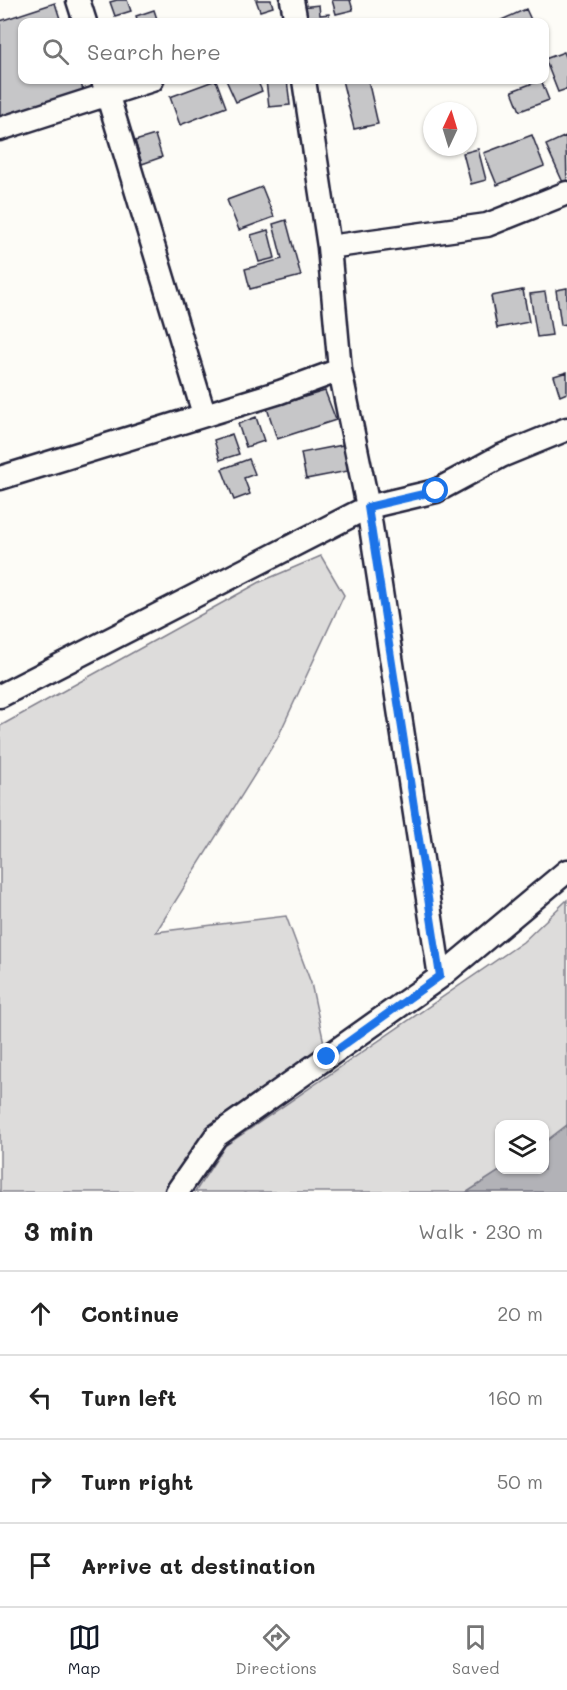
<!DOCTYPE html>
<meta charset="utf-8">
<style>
body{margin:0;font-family:Mali,sans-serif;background:#f6f6f6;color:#222}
.controls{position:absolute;right:18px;bottom:18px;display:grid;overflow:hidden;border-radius:12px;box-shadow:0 2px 4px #0004}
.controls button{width:54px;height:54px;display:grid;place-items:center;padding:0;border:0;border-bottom:2px solid #e0e0e0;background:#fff;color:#222;font:30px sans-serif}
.compass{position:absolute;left:423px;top:102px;width:54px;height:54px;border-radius:50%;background:#fff;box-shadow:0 2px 4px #0004;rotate:4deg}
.stop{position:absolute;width:18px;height:18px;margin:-14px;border:4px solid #1a73e8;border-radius:50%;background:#fff}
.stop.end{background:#1a73e8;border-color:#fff;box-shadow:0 2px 6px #0008}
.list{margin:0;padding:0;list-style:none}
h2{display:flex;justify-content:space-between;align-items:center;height:78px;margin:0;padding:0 24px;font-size:26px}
h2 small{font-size:20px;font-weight:400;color:#767676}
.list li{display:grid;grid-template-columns:39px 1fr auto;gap:18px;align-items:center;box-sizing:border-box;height:84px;padding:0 24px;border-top:2px solid #e0e0e0}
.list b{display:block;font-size:22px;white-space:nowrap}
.list em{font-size:20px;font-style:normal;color:#767676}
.icon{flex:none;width:33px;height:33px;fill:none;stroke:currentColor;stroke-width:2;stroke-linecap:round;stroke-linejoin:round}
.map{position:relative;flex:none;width:567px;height:1192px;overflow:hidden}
.search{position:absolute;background:#fff;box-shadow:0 2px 4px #0004;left:18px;right:18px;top:18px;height:66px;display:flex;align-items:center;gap:15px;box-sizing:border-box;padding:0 21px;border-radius:12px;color:#767676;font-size:22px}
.sheet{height:414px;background:#fff}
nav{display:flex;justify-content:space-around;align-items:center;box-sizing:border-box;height:84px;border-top:2px solid #e0e0e0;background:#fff;font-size:16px;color:#767676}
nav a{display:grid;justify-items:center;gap:3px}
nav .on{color:#111827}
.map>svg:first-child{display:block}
.green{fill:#dddcdb;stroke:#807f8b;stroke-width:1.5;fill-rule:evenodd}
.water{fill:#b2b2b7;stroke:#787885;stroke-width:1.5}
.building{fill:#c6c6c8;stroke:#22223b;stroke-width:1.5}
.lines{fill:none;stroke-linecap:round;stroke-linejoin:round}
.minor-casing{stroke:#22223b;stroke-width:27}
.minor{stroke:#fdfcf7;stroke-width:22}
.route{stroke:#1a73e8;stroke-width:8}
</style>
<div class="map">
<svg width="567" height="1192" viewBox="0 0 567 1192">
<rect width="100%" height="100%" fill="#fdfcf7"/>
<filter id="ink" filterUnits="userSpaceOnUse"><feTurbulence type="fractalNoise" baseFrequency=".0167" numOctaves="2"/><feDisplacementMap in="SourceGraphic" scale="12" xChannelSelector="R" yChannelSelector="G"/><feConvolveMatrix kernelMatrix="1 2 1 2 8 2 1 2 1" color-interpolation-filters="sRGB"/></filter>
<g filter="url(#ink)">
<!-- green -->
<path class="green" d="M321,556L344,595L277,739L156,932L286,916L311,983L327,1057L233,1124L183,1192H0V726L260,582Z
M567,900V1192H195L225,1146L523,942ZM500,1124H544V1170H500Z"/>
<!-- water -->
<path class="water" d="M567,1125V1192H467L501,1170H544L545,1142Z"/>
<!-- building -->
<path class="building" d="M117,0H127L131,11L115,16L110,2Z
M256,0H271L273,7L260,11Z
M332,0H350L353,10L336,14Z
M55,3L61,22H22V80H80L83,90L0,117V21Z
M319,5L320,15L329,14L330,22H303L301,7Z
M526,9L532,22H497Z
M154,10L158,22H138L136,16Z
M564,52L567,59V89L558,92L545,59Z
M216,80L226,107L180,125L170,97Z
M226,80H257L262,91L236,102Z
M266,80H287L290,105L269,107Z
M342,80H368L378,124L354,129Z
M541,80L549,100L520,111L512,91Z
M155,135L162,157L142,164L135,141Z
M532,135L544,166L497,185L484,153Z
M566,136L567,189H566L546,145Z
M478,149L486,180L471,184L463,153Z
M262,187L274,217L239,230L227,200Z
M286,220L301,276L250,289L245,269L282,259L273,224Z
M268,230L275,258L259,262L251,235Z
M567,288V324L561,325L556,290Z
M523,290L529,322L497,328L491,296Z
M545,292L552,335L537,337L530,294Z
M567,372V393L560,396L554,376Z
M325,391L336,420L277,439L267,408Z
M256,417L264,441L246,447L238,424Z
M232,434L239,454L220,460L214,440Z
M343,445L348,471L306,479L301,453Z
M249,459L255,474L244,478L250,494L234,500L222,469Z"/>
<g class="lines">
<defs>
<path id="minor" d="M78,0L85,22
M292,0L296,22
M103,80L204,414
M304,80L329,247L340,370L368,507L440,977
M0,129L152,80
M329,247L487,225L567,193
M0,478L280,392L340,370
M0,696L368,507L436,491L501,456L567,429
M177,1192L216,1136L440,977L567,871"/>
</defs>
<!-- minor casing -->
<use href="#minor" class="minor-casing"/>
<!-- minor -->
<use href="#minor" class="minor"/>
</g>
</g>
<g class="lines" filter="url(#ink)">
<!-- route -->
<path class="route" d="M327,1057L440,976L368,507L436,491"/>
</g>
</svg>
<div class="controls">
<button><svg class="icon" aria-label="layers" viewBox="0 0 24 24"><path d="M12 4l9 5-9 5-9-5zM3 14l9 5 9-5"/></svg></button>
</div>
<svg class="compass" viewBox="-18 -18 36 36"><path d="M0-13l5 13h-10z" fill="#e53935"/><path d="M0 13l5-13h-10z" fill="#767676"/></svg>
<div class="stop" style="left:436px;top:491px"></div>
<div class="stop end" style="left:327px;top:1057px"></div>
<div class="search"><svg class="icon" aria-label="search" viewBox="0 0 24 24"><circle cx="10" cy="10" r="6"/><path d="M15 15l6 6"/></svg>Search here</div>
</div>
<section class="sheet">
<h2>3 min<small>Walk · 230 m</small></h2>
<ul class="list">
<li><svg class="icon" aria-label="ahead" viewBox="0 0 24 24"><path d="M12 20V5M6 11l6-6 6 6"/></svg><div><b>Continue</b></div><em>20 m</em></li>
<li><svg class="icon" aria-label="left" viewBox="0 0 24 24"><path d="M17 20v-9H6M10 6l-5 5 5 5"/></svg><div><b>Turn left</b></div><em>160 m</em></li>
<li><svg class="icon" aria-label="right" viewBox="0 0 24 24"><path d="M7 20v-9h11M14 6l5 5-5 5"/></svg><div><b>Turn right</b></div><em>50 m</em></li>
<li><svg class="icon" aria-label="arrive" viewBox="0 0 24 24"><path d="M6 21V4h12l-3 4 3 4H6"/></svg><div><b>Arrive at destination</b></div></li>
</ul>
</section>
<nav>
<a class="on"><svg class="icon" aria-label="map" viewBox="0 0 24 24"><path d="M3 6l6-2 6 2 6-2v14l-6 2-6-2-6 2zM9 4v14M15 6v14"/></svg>Map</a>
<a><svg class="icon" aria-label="directions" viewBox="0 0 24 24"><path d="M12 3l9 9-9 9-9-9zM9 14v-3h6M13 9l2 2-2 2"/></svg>Directions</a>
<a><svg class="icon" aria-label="saved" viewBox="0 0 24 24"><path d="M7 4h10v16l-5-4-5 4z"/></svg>Saved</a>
</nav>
